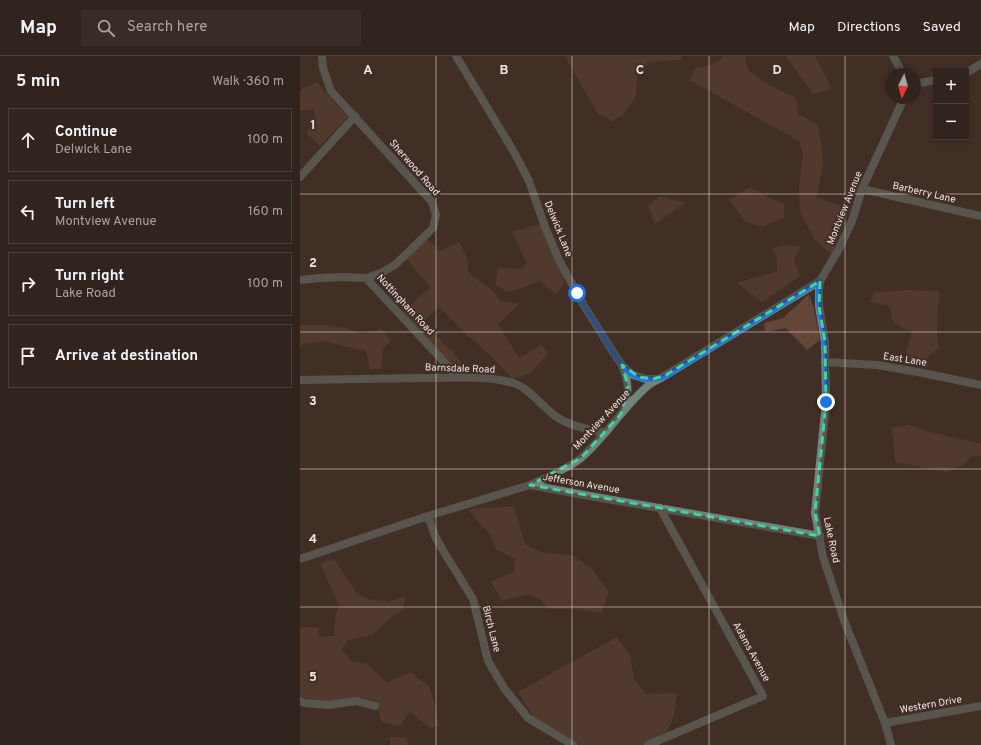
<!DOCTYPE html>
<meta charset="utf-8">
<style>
body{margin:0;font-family:Overpass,sans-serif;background:#392b26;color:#f1f3f6}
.controls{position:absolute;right:12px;top:12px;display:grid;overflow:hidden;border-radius:0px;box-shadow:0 2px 6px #0003}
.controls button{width:36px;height:36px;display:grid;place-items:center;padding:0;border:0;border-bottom:1px solid #4c403b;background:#31231d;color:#f1f3f6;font:20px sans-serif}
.compass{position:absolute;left:585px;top:12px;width:36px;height:36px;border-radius:50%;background:#31231d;box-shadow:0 2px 6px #0003;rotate:186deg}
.stop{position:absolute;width:12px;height:12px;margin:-9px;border:3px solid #1a73e8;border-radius:50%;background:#fff}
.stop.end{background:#1a73e8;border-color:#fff;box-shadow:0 1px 4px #0008}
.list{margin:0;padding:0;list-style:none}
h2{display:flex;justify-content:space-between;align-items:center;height:52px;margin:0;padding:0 16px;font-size:17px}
h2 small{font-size:13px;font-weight:400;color:#a8a4a4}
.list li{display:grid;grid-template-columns:26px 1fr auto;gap:12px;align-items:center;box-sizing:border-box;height:64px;margin:0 8px 8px;padding:0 8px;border:1px solid #4c403b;border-radius:0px}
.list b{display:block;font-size:15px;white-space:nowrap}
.list p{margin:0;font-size:13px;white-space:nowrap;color:#a8a4a4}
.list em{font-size:13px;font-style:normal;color:#a8a4a4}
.icon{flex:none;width:22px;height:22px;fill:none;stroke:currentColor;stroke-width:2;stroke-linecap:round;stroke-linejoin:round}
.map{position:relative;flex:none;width:681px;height:689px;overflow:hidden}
header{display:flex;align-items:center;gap:24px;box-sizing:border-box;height:56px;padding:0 20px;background:#31231d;border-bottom:1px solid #4c403b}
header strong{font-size:19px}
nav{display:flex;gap:22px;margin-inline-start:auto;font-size:14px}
.search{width:280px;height:36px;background:#392b26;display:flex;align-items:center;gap:10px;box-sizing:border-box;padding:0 14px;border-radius:0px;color:#a8a4a4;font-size:15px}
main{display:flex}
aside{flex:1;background:#31231d}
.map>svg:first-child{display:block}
.green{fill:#644639}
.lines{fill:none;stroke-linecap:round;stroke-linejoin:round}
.minor{stroke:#71847c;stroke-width:8}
.route{stroke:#1a73e8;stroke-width:5}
.marked{fill:none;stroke:#3fd4a2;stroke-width:3;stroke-dasharray:8 5;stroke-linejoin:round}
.grid{fill:none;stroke:#f1e4df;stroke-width:1;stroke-opacity:0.55}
.labels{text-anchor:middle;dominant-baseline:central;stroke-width:4;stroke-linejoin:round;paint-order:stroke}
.street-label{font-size:10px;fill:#f1e4df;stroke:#412f27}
.grid-label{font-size:13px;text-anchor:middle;font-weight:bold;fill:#f1e4df;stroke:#412f27;stroke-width:4;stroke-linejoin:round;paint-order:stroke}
</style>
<header>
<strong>Map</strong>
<div class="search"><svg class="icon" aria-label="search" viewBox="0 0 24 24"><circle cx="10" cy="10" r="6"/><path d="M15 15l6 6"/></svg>Search here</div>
<nav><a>Map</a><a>Directions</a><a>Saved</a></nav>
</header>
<main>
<aside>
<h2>5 min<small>Walk · 360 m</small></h2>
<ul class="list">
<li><svg class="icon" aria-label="ahead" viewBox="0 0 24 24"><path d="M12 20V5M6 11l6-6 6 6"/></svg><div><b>Continue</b><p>Delwick Lane</p></div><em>100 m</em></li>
<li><svg class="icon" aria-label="left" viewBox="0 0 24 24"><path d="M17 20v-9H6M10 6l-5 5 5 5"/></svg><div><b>Turn left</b><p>Montview Avenue</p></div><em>160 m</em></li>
<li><svg class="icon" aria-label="right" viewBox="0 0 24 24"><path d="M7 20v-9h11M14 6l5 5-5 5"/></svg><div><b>Turn right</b><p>Lake Road</p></div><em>100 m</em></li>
<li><svg class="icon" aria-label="arrive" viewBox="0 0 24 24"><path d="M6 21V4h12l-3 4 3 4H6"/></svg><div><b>Arrive at destination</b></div></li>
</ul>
</aside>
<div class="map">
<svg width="681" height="689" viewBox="0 0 681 689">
<rect width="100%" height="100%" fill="#412f27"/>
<!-- green -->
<path class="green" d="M265,0H382L380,4L349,6L337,21L336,40L323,59L313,65L298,58Z
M423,0H445V3L448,14L470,30L496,42L498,58L518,69L521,86L523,111L516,141L541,150L550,152L532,199L515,184L500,156L499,132L503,98L499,85L389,24L396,12L408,10L422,3Z
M486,0H515L532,33L513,38Z
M17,26L33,45L48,60L20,90L6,77L16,61L13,53L0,55V34Z
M450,131L469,142L484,148V161L463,171L446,166L429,144Z
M360,140L385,147L355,168L348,150Z
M240,168L258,206L265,226L256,239L240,225L222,232L207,236L195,228L199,212L220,213L227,207L212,176Z
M126,181L140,195L159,186L167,202L168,217L191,233L200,245L219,248L198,268C206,279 211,291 219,302L242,289L248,297L231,317L213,323L191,300L166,278L139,251L124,265V271L138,282L154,297L168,314L157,318L104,256L130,231L107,203Z
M485,189L501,191L494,203L500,220L462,246L437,227C450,222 464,221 477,215V203L473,192Z
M608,234L640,235L637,260L638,293L617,308L604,302L612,277L593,266L589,250L569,246L575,236Z
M509,238L514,253L520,284L507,294L486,272L465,276L464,267L483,262Z
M0,269H26L46,272L63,278L81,273L91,285L83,293L81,313H70L66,295L23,285L4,288L0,292Z
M608,369L630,376L677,387H681V400H671L665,408L647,416L595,406L592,372Z
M214,450L225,488L244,497L272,499L293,514L309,536L301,557L272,553H249L239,542L228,538L202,545L191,526L214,516L215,503L196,493L190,478L177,465L168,453Z
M34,503L57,538L68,543L89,546L105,540L104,553L87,565L72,579L48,584L42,593L51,605L67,608L87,627L110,616L129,630L135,650L139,670L130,672L110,655L100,670L81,666L77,645L62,642L27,647L0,640V571H18L19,581L34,580L35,563L39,549L20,507Z
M317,581L330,600L334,623L346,638L377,637L374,660L367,676L359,689H279L234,662L218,636Z
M90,681H105L109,689H90Z"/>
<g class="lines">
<!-- minor -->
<path class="minor" d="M156,0L214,96L229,125L245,171L259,204L283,248L313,296L322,309L327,314L333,319L346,323H357
M593,0L603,18
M666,17L681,8
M615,28L636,24
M0,121L55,60
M562,133L681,160
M66,222L158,321
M0,224L20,222L44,221L66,222L81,217L95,209L133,172L136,159L132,146L31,35L23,12L22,0
M520,225L519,233V250L525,286L526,346L515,457L523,501L545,567L585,667L591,689
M525,306L577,309L623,317L681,329
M323,312C329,326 329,338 324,353
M0,324C41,323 81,323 122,322C151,322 185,319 213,327C228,331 242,350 254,359C268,370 288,373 305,377
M230,429C247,421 266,414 281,402C307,380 324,349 350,328C355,325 361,322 366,319L520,225L540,191L552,165L562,133L604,42
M128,460L135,480L142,493L173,543L188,605L204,632L228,662L273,689
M0,503L128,460L230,429L284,439L520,480
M0,645L4,647L29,649L56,645L75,650
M585,667L681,650
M348,689L463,640L360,452"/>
</g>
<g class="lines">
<!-- route -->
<path class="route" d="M277,237C285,252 294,265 303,280C311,292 320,311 333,319C344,325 355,324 366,320L520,225C515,247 523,265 525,287C526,306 526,326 526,346"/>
</g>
<!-- marked area -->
<path d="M0 0H681V689H0ZM520,225L519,250L525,286L526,346L515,457L520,480L230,429L281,402L321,358L328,330L322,309L339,321L353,323L366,319Z" fill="#412f27" fill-opacity=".55" fill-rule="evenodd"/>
<path class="marked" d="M520,225L519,250L525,286L526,346L515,457L520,480L230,429L281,402L321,358L328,330L322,309L339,321L353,323L366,319Z"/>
<!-- grid -->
<path class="grid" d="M136,0V689M272,0V689M409,0V689M545,0V689M0,138H681M0,276H681M0,413H681M0,551H681"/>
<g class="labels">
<!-- street labels -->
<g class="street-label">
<text transform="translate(114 112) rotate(49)">Sherwood Road</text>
<text transform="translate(624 137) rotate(13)">Barberry Lane</text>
<text transform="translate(545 152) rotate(-68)">Montview Avenue</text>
<text transform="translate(258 173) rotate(68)">Delwick Lane</text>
<text transform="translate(105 249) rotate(47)">Nottingham Road</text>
<text transform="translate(605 304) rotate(9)">East Lane</text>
<text transform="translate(160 313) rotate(2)">Barnsdale Road</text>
<text transform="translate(302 364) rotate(-47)">Montview Avenue</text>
<text transform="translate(281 428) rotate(10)">Jefferson Avenue</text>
<text transform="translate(531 484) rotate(78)">Lake Road</text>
<text transform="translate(191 573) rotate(76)">Birch Lane</text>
<text transform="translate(451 596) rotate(61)">Adams Avenue</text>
<text transform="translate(631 649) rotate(-10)">Western Drive</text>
</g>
</g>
<g class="grid-label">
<text x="68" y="18">A</text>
<text x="204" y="18">B</text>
<text x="340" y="18">C</text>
<text x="477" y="18">D</text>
<text x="13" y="73">1</text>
<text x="13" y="211">2</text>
<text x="13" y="349">3</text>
<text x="13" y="487">4</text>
<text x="13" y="625">5</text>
</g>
</svg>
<div class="controls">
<button>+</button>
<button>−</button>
</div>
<svg class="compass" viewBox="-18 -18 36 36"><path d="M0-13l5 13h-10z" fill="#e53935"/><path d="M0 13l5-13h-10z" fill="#a8a4a4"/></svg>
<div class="stop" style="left:277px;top:237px"></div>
<div class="stop end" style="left:526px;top:346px"></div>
</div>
</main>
